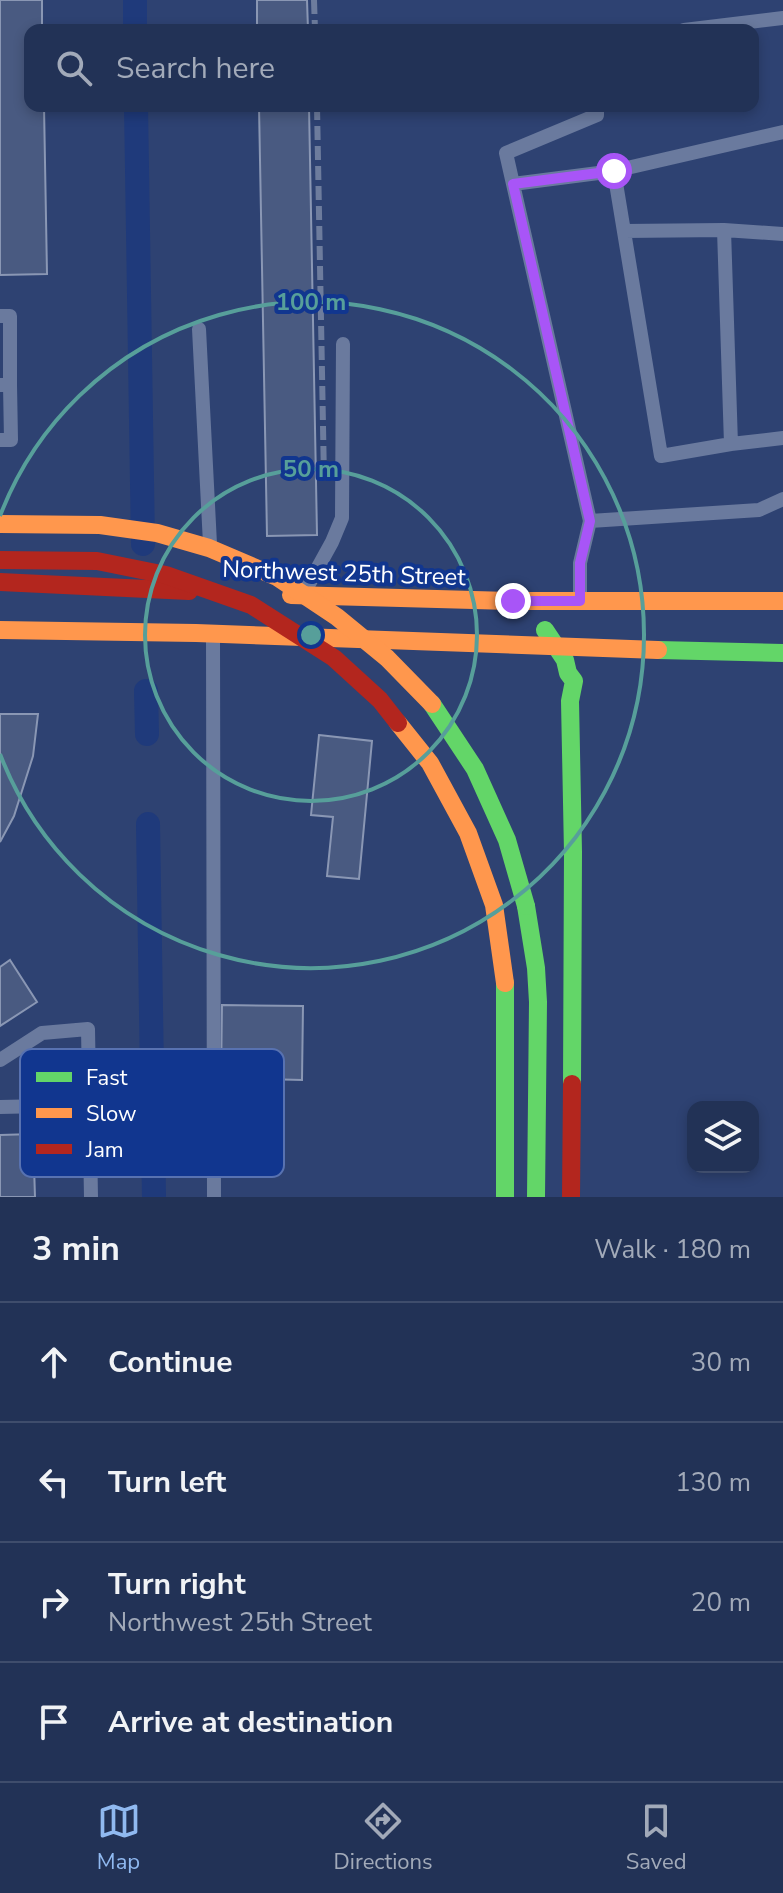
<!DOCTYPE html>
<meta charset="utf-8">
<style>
body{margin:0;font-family:"Nunito Sans",sans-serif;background:#2e3e60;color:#f1f3f6}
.controls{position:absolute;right:24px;bottom:24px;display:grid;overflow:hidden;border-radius:16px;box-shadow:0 4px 12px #0003}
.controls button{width:72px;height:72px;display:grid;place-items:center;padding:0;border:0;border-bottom:2px solid #3f4d6c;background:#223256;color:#f1f3f6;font:40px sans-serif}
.stop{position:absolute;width:24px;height:24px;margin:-18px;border:6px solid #a855f7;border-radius:50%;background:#fff}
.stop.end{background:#a855f7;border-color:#fff;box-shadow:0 2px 8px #0008}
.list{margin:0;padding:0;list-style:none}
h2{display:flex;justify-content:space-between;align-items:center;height:104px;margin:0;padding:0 32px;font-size:34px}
h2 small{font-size:26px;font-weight:400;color:#a2aab9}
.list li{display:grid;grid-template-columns:52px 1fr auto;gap:24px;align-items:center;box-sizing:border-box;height:120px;padding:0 32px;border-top:2px solid #3f4d6c}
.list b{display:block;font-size:30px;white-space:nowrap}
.list p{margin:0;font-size:26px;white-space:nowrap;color:#a2aab9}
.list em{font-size:26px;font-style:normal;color:#a2aab9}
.icon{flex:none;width:44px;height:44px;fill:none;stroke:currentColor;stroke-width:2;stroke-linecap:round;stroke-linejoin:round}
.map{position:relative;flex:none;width:783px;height:1197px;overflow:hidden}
.search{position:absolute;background:#223256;box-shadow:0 4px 12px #0003;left:24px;right:24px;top:24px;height:88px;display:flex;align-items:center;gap:20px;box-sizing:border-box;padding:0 28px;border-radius:16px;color:#a2aab9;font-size:30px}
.sheet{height:584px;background:#223256}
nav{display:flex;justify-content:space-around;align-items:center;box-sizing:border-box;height:112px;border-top:2px solid #3f4d6c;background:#223256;font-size:22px;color:#a2aab9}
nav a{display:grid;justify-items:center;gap:4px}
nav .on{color:#90b9f0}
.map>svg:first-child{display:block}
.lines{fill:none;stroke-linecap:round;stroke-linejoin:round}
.canal{stroke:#1f3a7b;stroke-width:24}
.building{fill:#495a81;stroke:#8a97b4;stroke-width:2}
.lane{stroke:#6a7a9e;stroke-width:14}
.fast{stroke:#63d668;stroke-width:18}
.slow{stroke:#ff974d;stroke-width:18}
.jam{stroke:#b3261e;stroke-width:18}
.rail{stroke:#6d7c9d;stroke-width:6;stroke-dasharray:14 6;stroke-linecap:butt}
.fast-bridge{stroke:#63d668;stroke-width:18}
.slow-bridge{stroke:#ff974d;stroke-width:18}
.jam-bridge{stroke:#b3261e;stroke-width:18}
.route{stroke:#a855f7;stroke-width:10}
.ring{fill:none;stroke:#579f9a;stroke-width:4}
.labels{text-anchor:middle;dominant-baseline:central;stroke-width:8;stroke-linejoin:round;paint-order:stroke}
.street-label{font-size:24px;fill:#fff;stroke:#11368f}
.key{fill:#11368f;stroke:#5872b1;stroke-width:2}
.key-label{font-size:22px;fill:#fff}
.centre{fill:#579f9a;stroke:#11368f;stroke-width:4}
.ring-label{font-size:24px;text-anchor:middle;font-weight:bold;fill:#579f9a;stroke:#11368f;stroke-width:8;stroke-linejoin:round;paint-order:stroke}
</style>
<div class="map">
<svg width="783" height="1197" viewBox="0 0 783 1197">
<rect width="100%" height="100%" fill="#2e4272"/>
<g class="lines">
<!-- canal -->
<path class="canal" d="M135,0V30
M136,106L143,544
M146,691L147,734
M148,824L154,1197"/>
</g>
<!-- building -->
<path class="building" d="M0,0H42V30H30V106H44L47,274L0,275Z
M257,0H307L308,30H257Z
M259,106H309L317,535L267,536Z
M0,714H38L33,756L14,816L0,842Z
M319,735L372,741L359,879L327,876L333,817L311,815Z
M10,960L37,1002L0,1026V967Z
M222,1005L303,1006L302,1080L221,1078Z
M33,1134L35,1197H0V1135Z"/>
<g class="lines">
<!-- lane -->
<path class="lane" d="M684,30L783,18
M513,184L506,153L597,115V106
M724,230L783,234
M624,231L724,230L731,444L661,456L614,171L783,132
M0,316H10V385H0
M199,329L210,544
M0,440H11L10,385
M731,444L783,438
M590,521L513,184L614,171
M305,591L332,542L342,518L343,344
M580,601V563L590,521L759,510L783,499
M213,634L214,1197
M0,1060L42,1033L88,1029L91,1197
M0,1107L89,1105"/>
<!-- fast -->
<path class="fast" d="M545,630L565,660L568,673L574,681L570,701L573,852L572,1084
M658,650L783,653
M526,906L536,968L538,1002L536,1197
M505,983V1197"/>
<!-- slow -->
<path class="slow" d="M291,595L513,601H783
M0,630L196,633L658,650"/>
<!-- jam -->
<path class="jam" d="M0,582L189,591
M571,1197L572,1084"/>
<!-- rail -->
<path class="rail" d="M314,0L315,30
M317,106L324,479"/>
<!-- fast-bridge -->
<path class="fast-bridge" d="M432,704L475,769L507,840L526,906"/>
<!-- slow-bridge -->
<path class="slow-bridge" d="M0,524L100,525L157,533L209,548L277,577L337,617L387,658L432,704
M398,723L430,763L468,833L494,905L505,983"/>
<!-- jam-bridge -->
<path class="jam-bridge" d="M0,560L97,561L166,575L251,605L334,658L380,700L398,723"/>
</g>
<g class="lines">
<!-- route -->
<path class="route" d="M513,601H580V563L590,521L513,184L614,171"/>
</g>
<!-- distance rings -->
<g class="ring">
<circle cx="311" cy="635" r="166"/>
<path d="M0 516A333 333 0 1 1 0 754"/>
</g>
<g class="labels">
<!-- street labels -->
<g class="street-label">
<text transform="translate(344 573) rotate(2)">Northwest 25th Street</text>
</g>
</g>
<!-- legend -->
<rect x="20" y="1049" width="264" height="128" rx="12" class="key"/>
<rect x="36" y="1072" width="36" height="10" fill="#63d668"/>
<rect x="36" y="1108" width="36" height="10" fill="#ff974d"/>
<rect x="36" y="1144" width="36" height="10" fill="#b3261e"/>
<g class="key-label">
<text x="86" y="1085">Fast</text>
<text x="86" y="1121">Slow</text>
<text x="86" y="1157">Jam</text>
</g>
<circle cx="311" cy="635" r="12" class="centre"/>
<g class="ring-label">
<text x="311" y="310">100 m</text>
<text x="311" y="477">50 m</text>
</g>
</svg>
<div class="controls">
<button><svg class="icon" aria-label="layers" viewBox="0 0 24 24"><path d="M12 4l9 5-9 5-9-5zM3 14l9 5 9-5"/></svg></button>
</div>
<div class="stop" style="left:614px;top:171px"></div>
<div class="stop end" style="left:513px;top:601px"></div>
<div class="search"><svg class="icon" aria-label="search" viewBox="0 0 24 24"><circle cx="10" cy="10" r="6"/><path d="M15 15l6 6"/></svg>Search here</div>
</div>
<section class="sheet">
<h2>3 min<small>Walk · 180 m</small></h2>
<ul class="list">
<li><svg class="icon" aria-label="ahead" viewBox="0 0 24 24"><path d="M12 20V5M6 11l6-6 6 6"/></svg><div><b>Continue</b></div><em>30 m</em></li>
<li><svg class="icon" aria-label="left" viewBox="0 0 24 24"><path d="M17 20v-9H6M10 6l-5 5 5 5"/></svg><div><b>Turn left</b></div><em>130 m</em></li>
<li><svg class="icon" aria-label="right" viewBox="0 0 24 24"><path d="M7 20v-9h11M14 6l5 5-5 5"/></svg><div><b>Turn right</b><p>Northwest 25th Street</p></div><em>20 m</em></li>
<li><svg class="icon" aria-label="arrive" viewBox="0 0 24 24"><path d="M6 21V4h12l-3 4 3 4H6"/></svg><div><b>Arrive at destination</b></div></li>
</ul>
</section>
<nav>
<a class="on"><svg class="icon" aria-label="map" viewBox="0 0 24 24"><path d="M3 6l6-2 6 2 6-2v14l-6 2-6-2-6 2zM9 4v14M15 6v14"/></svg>Map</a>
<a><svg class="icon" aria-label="directions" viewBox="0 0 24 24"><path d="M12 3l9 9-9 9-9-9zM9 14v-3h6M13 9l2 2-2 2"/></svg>Directions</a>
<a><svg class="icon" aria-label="saved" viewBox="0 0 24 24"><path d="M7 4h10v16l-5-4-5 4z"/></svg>Saved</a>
</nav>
